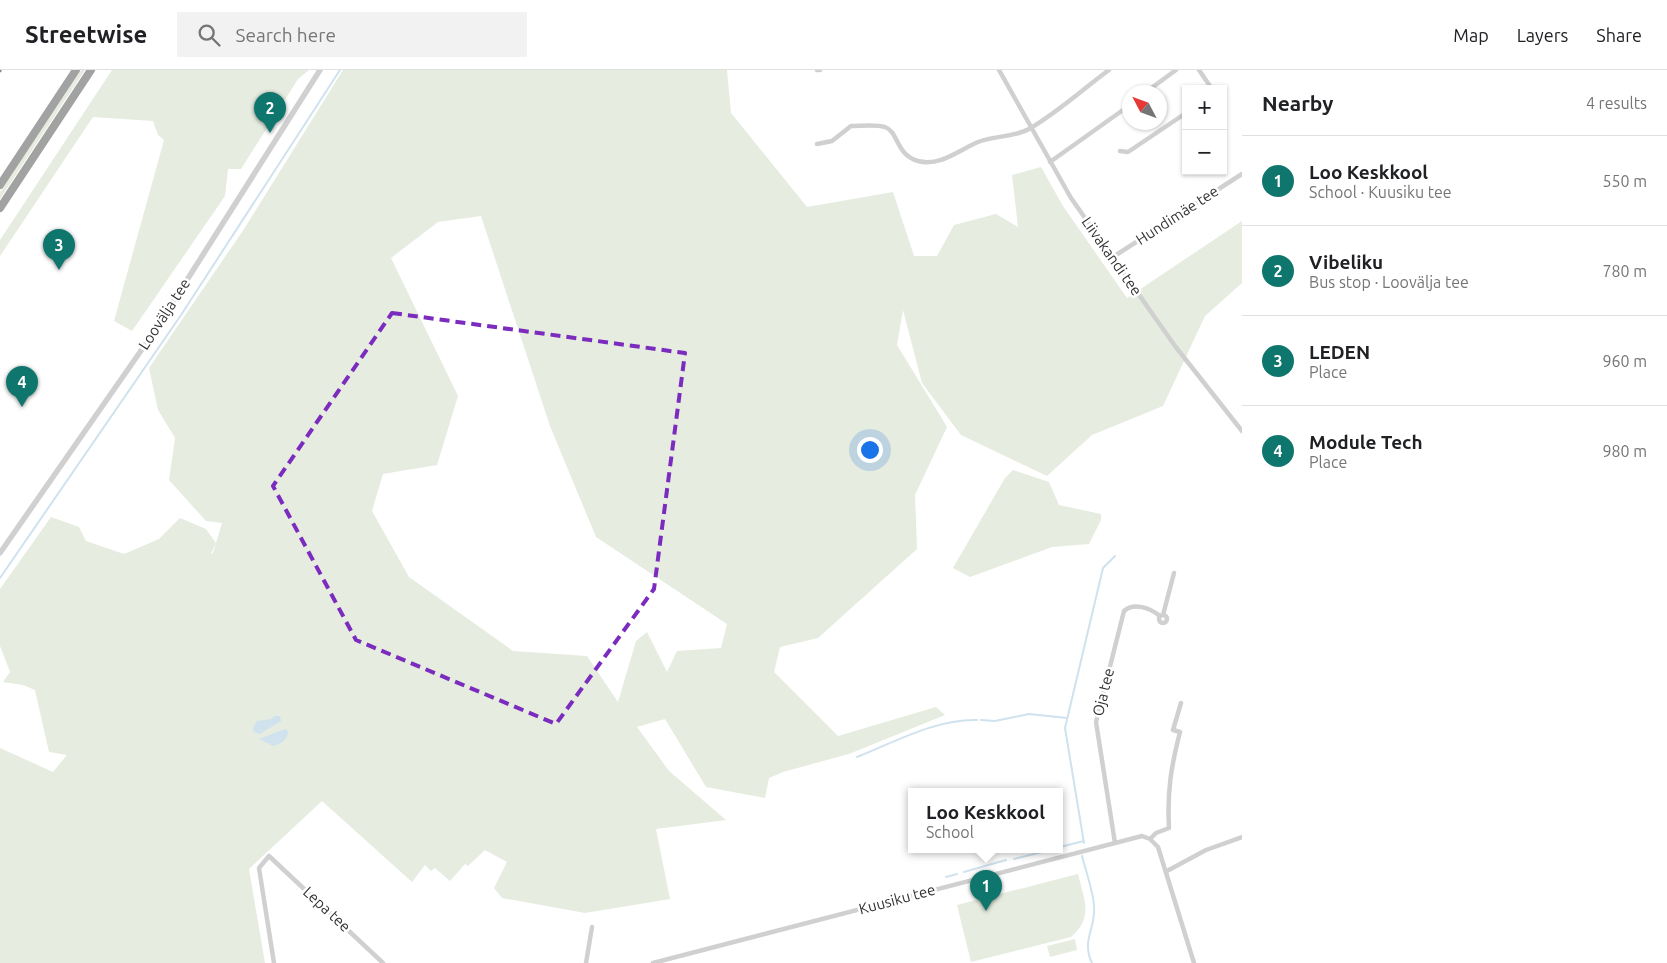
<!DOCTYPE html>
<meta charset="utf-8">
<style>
body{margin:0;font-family:Ubuntu,sans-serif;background:#f2f2f2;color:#202124}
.controls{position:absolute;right:15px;top:15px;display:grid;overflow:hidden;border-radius:0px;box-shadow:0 1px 4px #0004}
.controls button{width:45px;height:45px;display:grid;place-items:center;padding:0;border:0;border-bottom:1px solid #e0e0e0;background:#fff;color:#202124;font:25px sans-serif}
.compass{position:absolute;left:1122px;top:15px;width:45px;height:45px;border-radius:50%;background:#fff;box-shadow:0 1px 4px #0004;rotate:311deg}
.you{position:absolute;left:869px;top:379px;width:18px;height:18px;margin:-12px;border:4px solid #fff;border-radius:50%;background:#1a73e8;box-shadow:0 0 0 8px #1a73e833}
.badge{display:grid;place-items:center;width:32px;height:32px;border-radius:50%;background:#0f766e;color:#fff;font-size:16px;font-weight:700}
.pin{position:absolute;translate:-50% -41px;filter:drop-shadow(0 1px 2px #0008)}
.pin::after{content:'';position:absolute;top:26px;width:18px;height:15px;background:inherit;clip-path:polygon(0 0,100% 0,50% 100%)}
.popup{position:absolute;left:908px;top:718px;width:155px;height:65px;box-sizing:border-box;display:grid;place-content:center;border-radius:0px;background:#fff;filter:drop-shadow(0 1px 4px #0005);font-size:16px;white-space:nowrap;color:#757577}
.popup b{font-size:19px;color:#202124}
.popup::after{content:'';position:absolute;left:50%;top:100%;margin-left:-10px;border:10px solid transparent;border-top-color:#fff}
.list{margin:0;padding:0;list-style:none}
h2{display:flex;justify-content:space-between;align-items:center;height:65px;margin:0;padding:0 20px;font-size:21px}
h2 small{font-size:16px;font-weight:400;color:#757577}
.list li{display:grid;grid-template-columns:32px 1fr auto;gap:15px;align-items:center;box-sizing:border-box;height:90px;padding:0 20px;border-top:1px solid #e0e0e0}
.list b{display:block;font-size:19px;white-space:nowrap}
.list p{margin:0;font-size:16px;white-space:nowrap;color:#757577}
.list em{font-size:16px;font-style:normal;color:#757577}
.icon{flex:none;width:28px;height:28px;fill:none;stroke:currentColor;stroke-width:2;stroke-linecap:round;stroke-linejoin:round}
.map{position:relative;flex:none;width:1242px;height:893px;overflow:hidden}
header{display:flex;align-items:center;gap:30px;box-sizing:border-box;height:70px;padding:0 25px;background:#fff;border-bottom:1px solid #e0e0e0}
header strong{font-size:24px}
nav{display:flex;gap:28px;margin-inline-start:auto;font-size:18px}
.search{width:350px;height:45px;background:#f2f2f2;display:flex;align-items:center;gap:12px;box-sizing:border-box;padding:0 18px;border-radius:0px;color:#757577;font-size:19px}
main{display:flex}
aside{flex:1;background:#fff}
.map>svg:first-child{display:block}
.green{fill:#e6ecdf;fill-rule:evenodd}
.water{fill:#cfe2ee}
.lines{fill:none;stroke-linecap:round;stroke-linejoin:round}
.stream{stroke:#cfe2ee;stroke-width:2}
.minor{stroke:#d0d0d0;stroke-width:4.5}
.tertiary{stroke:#d0d0d0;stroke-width:5.5}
.trunk{stroke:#a2a2a2;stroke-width:8}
.rail{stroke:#888;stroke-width:2;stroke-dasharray:5 4;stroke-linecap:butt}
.marked{fill:none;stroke:#7b2cbf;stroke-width:4;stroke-dasharray:10 6;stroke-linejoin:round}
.labels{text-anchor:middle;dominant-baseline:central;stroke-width:5;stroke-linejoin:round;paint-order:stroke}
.street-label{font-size:15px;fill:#333;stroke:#fff}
</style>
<header>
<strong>Streetwise</strong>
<div class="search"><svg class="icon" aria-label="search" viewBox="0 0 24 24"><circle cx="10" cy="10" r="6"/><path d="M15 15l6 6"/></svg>Search here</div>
<nav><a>Map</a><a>Layers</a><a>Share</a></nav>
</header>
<main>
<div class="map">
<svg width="1242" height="893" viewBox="0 0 1242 893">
<rect width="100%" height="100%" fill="#fff"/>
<!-- green -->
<path class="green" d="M81,0H85L0,129V122Z
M112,0H309L298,9L241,99H228L225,126L132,261L114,251L164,70L158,65L153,51L93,47L0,186V170Z
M343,0H727L731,43L807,137L893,122L914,186H937L954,155L996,144L1018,157L1012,105L1041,97L1063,136L1127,228L1242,151V213L1205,246L1163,336L1092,365L1047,406L961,365L922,313L903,240L897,275L947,357L915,425L917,479L818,568L780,577L774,602L838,666L936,637L945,645L849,684L783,702L769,708L765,728L706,717L665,649L637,657L669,701L726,750L656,759L670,829L585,843L502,828L494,818L507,792L485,780L468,796L465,794L450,811L435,798L431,801L425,795L412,812L322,731L249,799L265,893H0V678L53,702L67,685L49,682L35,620L23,615L3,612L10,602L0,576V519L51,447L79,457L86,471L124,484L159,469L180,448L206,459L216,473L211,484L213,483L222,453L206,451L169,410L175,368L158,340L149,298L244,159ZM481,146L550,356L596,467L727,554L721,578L677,581L667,602L647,562L636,571L618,632L587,586L513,581L409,507L372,441L383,404L437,395L458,326L391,188L438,152Z
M1013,400L1049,412L1059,435L1101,444V450L1089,474L1052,477L970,507L953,498L1005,408Z
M1078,804C1084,830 1094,847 1071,867L971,892L957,835Z
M1075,869L1077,880L1050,887L1047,876Z"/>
<!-- water -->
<path class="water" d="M274,646H280L281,651L260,664L254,662L253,658L257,651L272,649Z
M285,659L288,661C287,671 282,673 273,676L259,669Z"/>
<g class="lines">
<!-- stream -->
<path class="stream" d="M0,508L181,245L340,0
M981,650L995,651L1029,644L1067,648
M857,687C895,672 935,649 977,650
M1084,773L1065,658L1103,498L1115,486
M1060,777L1084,771
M1082,786C1086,802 1093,820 1094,836C1096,859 1081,870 1092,893
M1014,789L1050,780
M964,802L1006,790
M946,807L957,804"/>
<!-- minor -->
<path class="minor" d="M817,0H820
M999,0L1071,128L1175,276L1242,361
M1199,0L1212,19
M1146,22L1176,0
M817,74L832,71L851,56C861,56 875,54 885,57C899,62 895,84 918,91C940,97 959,80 978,72C995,65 1013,68 1029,59C1057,43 1083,19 1109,0
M1120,81L1128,82L1186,43
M1050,92L1130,35
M1113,187L1242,104
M1163,545L1174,503
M1159 549a4 4 0 1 1 8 0a4 4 0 1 1-8 0Z
M1150,769L1156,763L1169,758C1167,722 1171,697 1180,662L1173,660L1181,633
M1115,773L1096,652L1124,541C1134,532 1150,538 1160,546
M1167,801L1206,780L1242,767
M274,893L259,798L269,786L383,893
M586,893L592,857
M653,893L1142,766L1150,769L1158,777L1194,893"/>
<!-- tertiary -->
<path class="tertiary" d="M0,483L154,262L320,0"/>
<!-- trunk -->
<path class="trunk" d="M0,115L76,0
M0,138L91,0"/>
<!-- rail -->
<path class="rail" d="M0,2L1,0"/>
</g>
<!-- marked area -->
<path class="marked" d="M392,243L685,283L654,519L556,654L356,570L273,416Z"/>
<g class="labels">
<!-- street labels -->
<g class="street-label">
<text transform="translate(1177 145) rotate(-33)">Hundimäe tee</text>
<text transform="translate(1112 186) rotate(55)">Liivakandi tee</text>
<text transform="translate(164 244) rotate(-57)">Loovälja tee</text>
<text transform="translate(1103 622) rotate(-76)">Oja tee</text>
<text transform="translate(897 829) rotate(-15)">Kuusiku tee</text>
<text transform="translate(327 839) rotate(43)">Lepa tee</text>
</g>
</g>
</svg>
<div class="controls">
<button>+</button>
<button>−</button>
</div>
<svg class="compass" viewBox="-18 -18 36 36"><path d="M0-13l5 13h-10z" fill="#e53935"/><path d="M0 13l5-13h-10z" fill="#757577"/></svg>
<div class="you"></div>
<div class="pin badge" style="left:986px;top:841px">1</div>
<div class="popup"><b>Loo Keskkool</b>School</div>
<div class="pin badge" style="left:270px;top:63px">2</div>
<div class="pin badge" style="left:59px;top:200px">3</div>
<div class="pin badge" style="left:22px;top:337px">4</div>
</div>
<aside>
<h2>Nearby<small>4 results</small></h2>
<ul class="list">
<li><span class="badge">1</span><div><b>Loo Keskkool</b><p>School · Kuusiku tee</p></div><em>550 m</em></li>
<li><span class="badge">2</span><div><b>Vibeliku</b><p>Bus stop · Loovälja tee</p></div><em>780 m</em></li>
<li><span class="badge">3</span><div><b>LEDEN</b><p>Place</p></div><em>960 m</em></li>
<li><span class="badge">4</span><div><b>Module Tech</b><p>Place</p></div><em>980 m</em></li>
</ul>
</aside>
</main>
